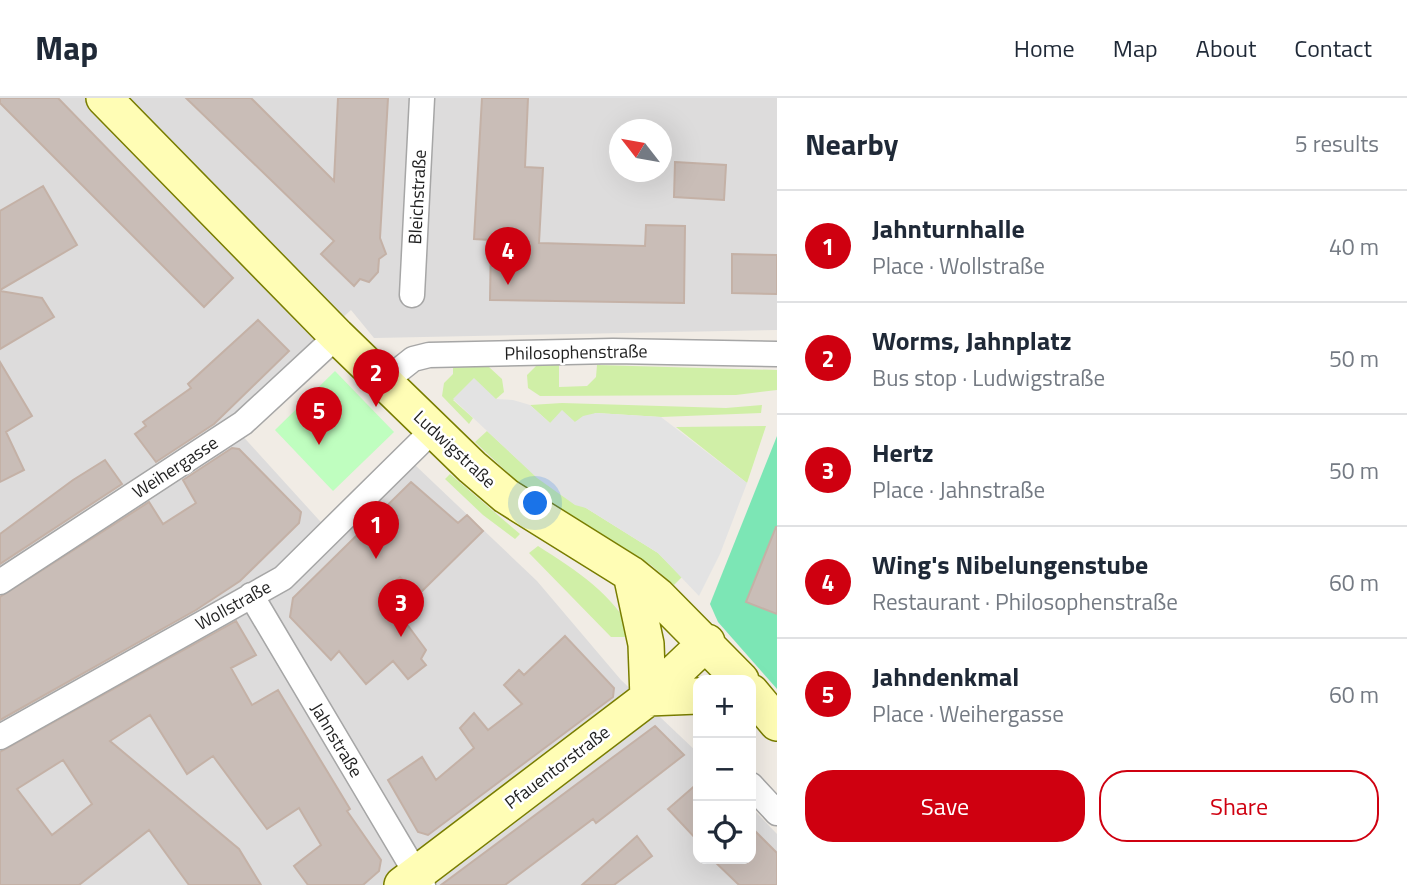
<!DOCTYPE html>
<meta charset="utf-8">
<style>
body{margin:0;font-family:"Titillium Web",sans-serif;background:#f2f2f3;color:#1f2937}
.controls{position:absolute;right:21px;bottom:21px;display:grid;overflow:hidden;border-radius:14px;box-shadow:0 7px 28px #0002}
.controls button{width:63px;height:63px;display:grid;place-items:center;padding:0;border:0;border-bottom:2px solid #e0e1e3;background:#fff;color:#1f2937;font:35px sans-serif}
.compass{position:absolute;left:609px;top:21px;width:63px;height:63px;border-radius:50%;background:#fff;box-shadow:0 7px 28px #0002;rotate:301deg}
.you{position:absolute;left:536px;top:406px;width:24px;height:24px;margin:-18px;border:5px solid #fff;border-radius:50%;background:#1a73e8;box-shadow:0 0 0 10px #1a73e833}
.badge{display:grid;place-items:center;width:46px;height:46px;border-radius:50%;background:#cf0010;color:#fff;font-size:23px;font-weight:700}
.pin{position:absolute;translate:-50% -58px;filter:drop-shadow(0 2px 4px #0008)}
.pin::after{content:'';position:absolute;top:37px;width:24px;height:21px;background:inherit;clip-path:polygon(0 0,100% 0,50% 100%)}
.list{margin:0;padding:0;list-style:none}
h2{display:flex;justify-content:space-between;align-items:center;height:91px;margin:0;padding:0 28px;font-size:30px}
h2 small{font-size:23px;font-weight:400;color:#747a83}
.list li{display:grid;grid-template-columns:46px 1fr auto;gap:21px;align-items:center;box-sizing:border-box;height:112px;padding:0 28px;border-top:2px solid #e0e1e3}
.list b{display:block;font-size:26px;white-space:nowrap}
.list p{margin:0;font-size:23px;white-space:nowrap;color:#747a83}
.list em{font-size:23px;font-style:normal;color:#747a83}
.actions{display:flex;gap:14px;padding:21px 28px}
.actions a{flex:1;padding:16px 0;border:2px solid #cf0010;border-radius:28px;text-align:center;font-size:24px;color:#cf0010}
.actions .main{background:#cf0010;color:#fff}
.icon{flex:none;width:38px;height:38px;fill:none;stroke:currentColor;stroke-width:2;stroke-linecap:round;stroke-linejoin:round}
.map{position:relative;flex:none;width:777px;height:787px;overflow:hidden}
header{display:flex;align-items:center;gap:42px;box-sizing:border-box;height:98px;padding:0 35px;background:#fff;border-bottom:2px solid #e0e1e3}
header strong{font-size:33px}
nav{display:flex;gap:38px;margin-inline-start:auto;font-size:24px}
main{display:flex}
aside{flex:1;background:#fff}
.map>svg:first-child{display:block}
.residential{fill:#dddcdc;fill-rule:evenodd}
.grass{fill:#d0efa7}
.park{fill:#bffebf}
.pitch{fill:#7ce6b5}
.parking{fill:#e3e3e3}
.building{fill:#c9bdb7;stroke:#c4b1a6;stroke-width:2;fill-rule:evenodd}
.lines{fill:none;stroke-linecap:round;stroke-linejoin:round}
.street-casing{stroke:#a6a6a6;stroke-width:27}
.secondary-casing{stroke:#797d00;stroke-width:38}
.street{stroke:#fff;stroke-width:24}
.secondary{stroke:#fffdb5;stroke-width:35}
.labels{text-anchor:middle;dominant-baseline:central;stroke-width:5;stroke-linejoin:round;paint-order:stroke}
.street-label{font-size:18px;fill:#1f1f1f;stroke:#fff}
</style>
<header>
<strong>Map</strong>
<nav><a>Home</a><a>Map</a><a>About</a><a>Contact</a></nav>
</header>
<main>
<div class="map">
<svg width="777" height="787" viewBox="0 0 777 787">
<rect width="100%" height="100%" fill="#f1ece5"/>
<!-- residential -->
<path class="residential" d="M0,0H777V232L374,240L351,212L230,324L338,443L415,367L537,483L621,582L698,655V761H751V709L777,736V787H0ZM620,32H662V74H620Z"/>
<!-- grass -->
<path class="grass" d="M544,266H559V289L587,288L596,279L597,267L777,272V292L736,297L540,298L528,290L527,277L536,268Z
M453,269H489L502,281L504,294L496,301L453,302L473,320L469,326L442,298L444,285L453,276Z
M562,305L726,310L762,307L761,315L661,319L596,315L575,324L550,325L530,307Z
M766,328L740,406L747,385L676,329Z
M487,333C520,364 550,391 586,410L658,455L682,479L674,487L651,467L522,388L475,344Z
M450,376L520,436L515,441L483,417L445,381Z
M538,448C577,473 614,496 635,539H611L529,455Z"/>
<!-- park -->
<path class="park" d="M335,273L394,334L333,393L275,332Z"/>
<!-- pitch -->
<path class="pitch" d="M777,338V591L718,524L710,506Z"/>
<!-- parking -->
<path class="parking" d="M474,280L496,301L513,302L530,307L550,325L562,312L575,324L583,318L596,315L661,319L747,385L720,456L699,498L658,455L586,410L575,407L537,380L453,301Z"/>
<!-- building -->
<path class="building" d="M0,0H58L233,180L204,209L0,5Z
M186,0H251L334,83L338,0H388L380,140L386,156L379,161L378,174L369,184L360,181L354,188L321,156L334,143Z
M482,0H528L525,69L543,70L539,145L645,148L646,127L685,128L684,205L490,202L491,142L474,141Z
M675,64L726,67L724,102L674,99Z
M43,88L77,147L0,192V113Z
M732,156L777,157V196L732,195Z
M0,193L42,200L54,219L0,251Z
M258,222L289,253L214,326L156,364L135,336L146,328L143,324L191,290L188,286Z
M0,264L32,318L6,334L24,372L0,384Z
M232,350L239,351L301,414L299,425L240,483L196,512L0,622V499L149,404L163,426L196,405L183,382Z
M105,362L122,386L0,466V436L73,382Z
M411,384L458,425L467,417L483,433L418,497L400,479L383,494L426,552L421,561L426,567L408,581L393,563L366,586L339,553L331,562L290,519L293,500Z
M776,429H777V516L746,504Z
M236,523L256,557L231,570L252,607L278,592L350,711L347,713L381,762L379,773L363,787H308L294,768L321,747L299,710L267,731L213,658L187,676L150,617L110,643L239,751L261,787H189L149,732L79,787H0V654ZM63,662L92,706L52,737L17,691Z
M565,538L614,590L613,599L428,737L418,734L388,682L422,659L436,682L474,650L460,630L474,615L488,632L522,606L504,587L519,572L524,577Z
M655,628L684,657L596,725L593,721L505,787H441Z
M698,685V743L668,711Z
M751,729L777,755V787H739L712,761H751Z
M637,738L652,758L614,787H582Z"/>
<g class="lines">
<defs>
<path id="street" d="M412,197L422,0
M384,284L413,261L429,257L613,253L777,256
M0,484L243,325L337,238
M251,497L423,787
M0,639L283,480L433,332
M751,687L777,715"/>
<path id="secondary" d="M104,0L337,238L472,369L506,398L631,476L658,498L741,582
M631,476L646,546L648,600
M751,594L777,625
M648,600L698,598
M402,787L648,600L707,544"/>
</defs>
<!-- street casing -->
<use href="#street" class="street-casing"/>
<!-- secondary casing -->
<use href="#secondary" class="secondary-casing"/>
<!-- street -->
<use href="#street" class="street"/>
<!-- secondary -->
<use href="#secondary" class="secondary"/>
</g>
<g class="labels">
<!-- street labels -->
<g class="street-label">
<text transform="translate(417 99) rotate(-87)">Bleichstraße</text>
<text transform="translate(576 254) rotate(-1)">Philosophenstraße</text>
<text transform="translate(455 351) rotate(43)">Ludwigstraße</text>
<text transform="translate(175 369) rotate(-33)">Weihergasse</text>
<text transform="translate(233 507) rotate(-29)">Wollstraße</text>
<text transform="translate(337 642) rotate(59)">Jahnstraße</text>
<text transform="translate(557 669) rotate(-37)">Pfauentorstraße</text>
</g>
</g>
</svg>
<div class="controls">
<button>+</button>
<button>−</button>
<button><svg class="icon" aria-label="locate" viewBox="0 0 24 24"><circle cx="12" cy="12" r="6"/><path d="M12 2v4M12 18v4M2 12h4M18 12h4"/></svg></button>
</div>
<svg class="compass" viewBox="-18 -18 36 36"><path d="M0-13l5 13h-10z" fill="#e53935"/><path d="M0 13l5-13h-10z" fill="#747a83"/></svg>
<div class="you"></div>
<div class="pin badge" style="left:376px;top:461px">1</div>
<div class="pin badge" style="left:376px;top:309px">2</div>
<div class="pin badge" style="left:401px;top:539px">3</div>
<div class="pin badge" style="left:508px;top:187px">4</div>
<div class="pin badge" style="left:319px;top:347px">5</div>
</div>
<aside>
<h2>Nearby<small>5 results</small></h2>
<ul class="list">
<li><span class="badge">1</span><div><b>Jahnturnhalle</b><p>Place · Wollstraße</p></div><em>40 m</em></li>
<li><span class="badge">2</span><div><b>Worms, Jahnplatz</b><p>Bus stop · Ludwigstraße</p></div><em>50 m</em></li>
<li><span class="badge">3</span><div><b>Hertz</b><p>Place · Jahnstraße</p></div><em>50 m</em></li>
<li><span class="badge">4</span><div><b>Wing's Nibelungenstube</b><p>Restaurant · Philosophenstraße</p></div><em>60 m</em></li>
<li><span class="badge">5</span><div><b>Jahndenkmal</b><p>Place · Weihergasse</p></div><em>60 m</em></li>
</ul>
<div class="actions"><a class="main">Save</a><a>Share</a></div>
</aside>
</main>
